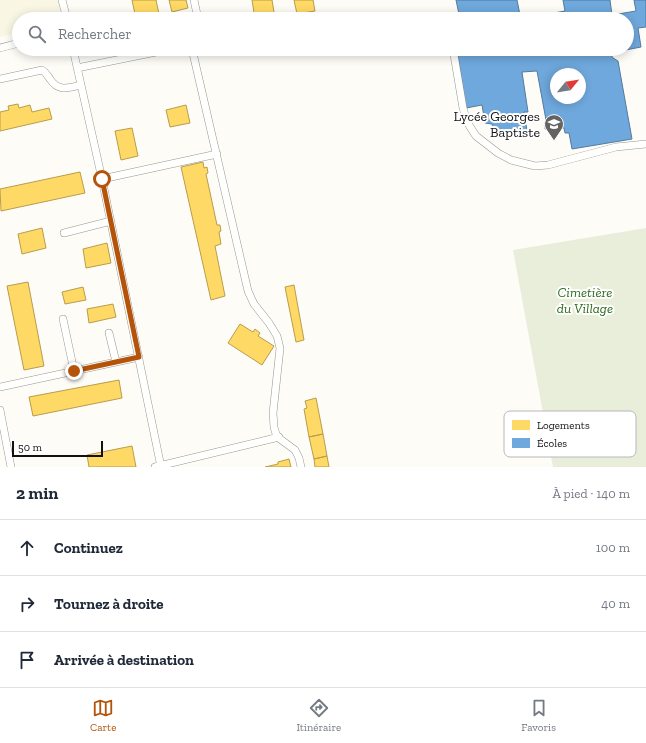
<!DOCTYPE html>
<html lang="fr">
<meta charset="utf-8">
<style>
body{margin:0;font-family:"Zilla Slab",serif;background:#f2f2f3;color:#1f2937}
.compass{position:absolute;left:550px;top:68px;width:36px;height:36px;border-radius:50%;background:#fff;box-shadow:0 2px 10px #0003;rotate:60deg}
.scale{position:absolute;left:12px;bottom:10px;width:91px;box-sizing:border-box;padding-left:4px;border:2px solid #111;border-top:0;font-size:11px;line-height:14px;white-space:nowrap;color:#111;-webkit-text-stroke:3px #fff;paint-order:stroke}
.stop{position:absolute;width:12px;height:12px;margin:-9px;border:3px solid #b45309;border-radius:50%;background:#fff}
.stop.end{background:#b45309;border-color:#fff;box-shadow:0 1px 4px #0008}
.list{margin:0;padding:0;list-style:none}
h2{display:flex;justify-content:space-between;align-items:center;height:52px;margin:0;padding:0 16px;font-size:17px}
h2 small{font-size:13px;font-weight:400;color:#747a83}
.list li{display:grid;grid-template-columns:26px 1fr auto;gap:12px;align-items:center;box-sizing:border-box;height:56px;padding:0 16px;border-top:1px solid #e0e1e3}
.list b{display:block;font-size:15px;white-space:nowrap}
.list em{font-size:13px;font-style:normal;color:#747a83}
.icon{flex:none;width:22px;height:22px;fill:none;stroke:currentColor;stroke-width:2;stroke-linecap:round;stroke-linejoin:round}
.map{position:relative;flex:none;width:646px;height:467px;overflow:hidden}
.search{position:absolute;background:#fff;box-shadow:0 2px 10px #0003;left:12px;right:12px;top:12px;height:44px;display:flex;align-items:center;gap:10px;box-sizing:border-box;padding:0 14px;border-radius:22px;color:#747a83;font-size:15px}
.sheet{height:220px;background:#fff}
nav{display:flex;justify-content:space-around;align-items:center;box-sizing:border-box;height:56px;border-top:1px solid #e0e1e3;background:#fff;font-size:11px;color:#747a83}
nav a{display:grid;justify-items:center;gap:2px}
nav .on{color:#b45309}
.map>svg:first-child{display:block}
.farmland{fill:#f9f7e4}
.cemetery{fill:#e9eedb}
.homes{fill:#ffd966;stroke:#b89d4c}
.schools{fill:#6fa8dc;stroke:#537b9f;fill-rule:evenodd}
.lines{fill:none;stroke-linecap:round;stroke-linejoin:round}
.lane-casing{stroke:#979795;stroke-width:8}
.lane{stroke:#fffffe;stroke-width:7}
.route{stroke:#b45309;stroke-width:5}
.labels{text-anchor:middle;dominant-baseline:central;stroke-width:4;stroke-linejoin:round;paint-order:stroke}
.poi-label{font-size:14px;fill:#111;stroke:#fff;text-anchor:end}
.park-label{font-size:14px;font-style:italic;fill:#2f6b1f;stroke:#fff}
.key{fill:#fff;stroke:#b8b8b8;stroke-width:1}
.key-label{font-size:11px;fill:#111}
</style>
<div class="map">
<svg width="646" height="467" viewBox="0 0 646 467">
<rect width="100%" height="100%" fill="#fdfcf7"/>
<!-- farmland -->
<path class="farmland" d="M0,0H58L63,19H19V32L0,37Z"/>
<!-- cemetery -->
<path class="cemetery" d="M646,228V467H553L513,250Z"/>
<!-- homes -->
<path class="homes" d="M132,0H156L160,19H136Z
M169,0H186L188,8L172,12Z
M252,0H272L275,18L255,19Z
M294,0H313L315,11L297,14Z
M18,104L19,108L30,105L32,112L49,108L52,119L0,131V112L9,110L8,106Z
M186,105L190,123L170,127L166,110Z
M132,128L138,156L121,160L115,131Z
M203,162L204,168L207,167L208,173L206,174L217,225H220L221,231L219,232L221,244L215,246L225,296L211,300L181,167Z
M80,172L85,193L1,211L0,189Z
M42,228L46,248L22,254L18,234Z
M107,243L111,263L86,268L83,249Z
M28,282L44,366L24,370L7,286Z
M294,285L304,340L296,342L285,287Z
M83,287L86,300L65,304L62,292Z
M113,304L116,317L89,323L87,309Z
M240,324L253,332L255,329L260,333L258,336L274,346L262,365L228,343Z
M119,380L122,398L33,416L29,397Z
M316,398L323,434L309,437L304,409L307,408L305,401Z
M323,434L327,456L314,459L309,437Z
M132,446L136,467H89L87,455Z
M327,456L329,467H315L314,459Z
M289,459L291,467H265L278,464V462Z"/>
<!-- schools -->
<path class="schools" d="M456,0H517L520,15H518V19H460Z
M563,0H610L612,15L636,11L634,0H646V27L638,28L641,47L610,53L613,58L618,61L632,139L572,149L569,133H565L564,128H560V130L545,129L546,120L537,71L522,72L528,112H524L527,131L495,137L492,124L485,123L482,105L466,108L457,49H627V19H521L565,11ZM556,74H580V98H556Z"/>
<g class="lines">
<defs>
<path id="lane" d="M62,0L67,19
M194,0L198,19
M0,48L19,43
M73,49L102,179L161,467
M192,49L248,291L254,304L269,323L277,336L280,348L273,413L274,427L276,434L280,439L295,450L299,458L301,467
M453,49L463,108L467,122L476,136L498,153L511,160L535,166L548,165L616,147L646,144
M77,68L171,49
M0,79L42,70C46,72 47,75 50,79C58,92 69,88 81,85
M102,179L217,154
M64,233L111,221
M63,319L74,371
M109,333L116,362
M0,387L139,357
M0,410L11,467
M155,467L279,437"/>
</defs>
<!-- lane casing -->
<use href="#lane" class="lane-casing"/>
<!-- lane -->
<use href="#lane" class="lane"/>
</g>
<g class="lines">
<!-- route -->
<path class="route" d="M74,371L139,357L102,179"/>
</g>
<!-- icons -->
<defs>
<symbol id="school-pin" viewBox="-11 -11 22 30"><path d="M0 17L-7.5 6A9.5 9.5 0 1 1 7.5 6Z" fill="#646362" stroke="#fff"/><path d="M0-5L7-2L0 1L-7-2ZM-4 1L0 2.5L4 1V4Q0 6-4 4Z" fill="#fff"/></symbol>
</defs>
<g fill-rule="evenodd">
<use href="#school-pin" x="543" y="113" width="22" height="30"/>
</g>
<g class="labels">
<!-- poi labels -->
<g class="poi-label">
<text x="540" y="116">Lycée Georges<tspan x="540" dy="16">Baptiste</tspan></text>
</g>
<!-- park labels -->
<g class="park-label">
<text x="585" y="292">Cimetière<tspan x="585" dy="16">du Village</tspan></text>
</g>
</g>
<!-- legend -->
<rect x="504" y="411" width="132" height="46" rx="6" class="key"/>
<rect x="512" y="420" width="18" height="10" fill="#ffd966"/>
<rect x="512" y="438" width="18" height="10" fill="#6fa8dc"/>
<g class="key-label">
<text x="537" y="429">Logements</text>
<text x="537" y="447">Écoles</text>
</g>
</svg>
<svg class="compass" viewBox="-18 -18 36 36"><path d="M0-13l5 13h-10z" fill="#e53935"/><path d="M0 13l5-13h-10z" fill="#747a83"/></svg>
<div class="scale">50 m</div>
<div class="stop" style="left:102px;top:179px"></div>
<div class="stop end" style="left:74px;top:371px"></div>
<div class="search"><svg class="icon" aria-label="search" viewBox="0 0 24 24"><circle cx="10" cy="10" r="6"/><path d="M15 15l6 6"/></svg>Rechercher</div>
</div>
<section class="sheet">
<h2>2 min<small>À pied · 140 m</small></h2>
<ul class="list">
<li><svg class="icon" aria-label="ahead" viewBox="0 0 24 24"><path d="M12 20V5M6 11l6-6 6 6"/></svg><div><b>Continuez</b></div><em>100 m</em></li>
<li><svg class="icon" aria-label="right" viewBox="0 0 24 24"><path d="M7 20v-9h11M14 6l5 5-5 5"/></svg><div><b>Tournez à droite</b></div><em>40 m</em></li>
<li><svg class="icon" aria-label="arrive" viewBox="0 0 24 24"><path d="M6 21V4h12l-3 4 3 4H6"/></svg><div><b>Arrivée à destination</b></div></li>
</ul>
</section>
<nav>
<a class="on"><svg class="icon" aria-label="map" viewBox="0 0 24 24"><path d="M3 6l6-2 6 2 6-2v14l-6 2-6-2-6 2zM9 4v14M15 6v14"/></svg>Carte</a>
<a><svg class="icon" aria-label="directions" viewBox="0 0 24 24"><path d="M12 3l9 9-9 9-9-9zM9 14v-3h6M13 9l2 2-2 2"/></svg>Itinéraire</a>
<a><svg class="icon" aria-label="saved" viewBox="0 0 24 24"><path d="M7 4h10v16l-5-4-5 4z"/></svg>Favoris</a>
</nav>
